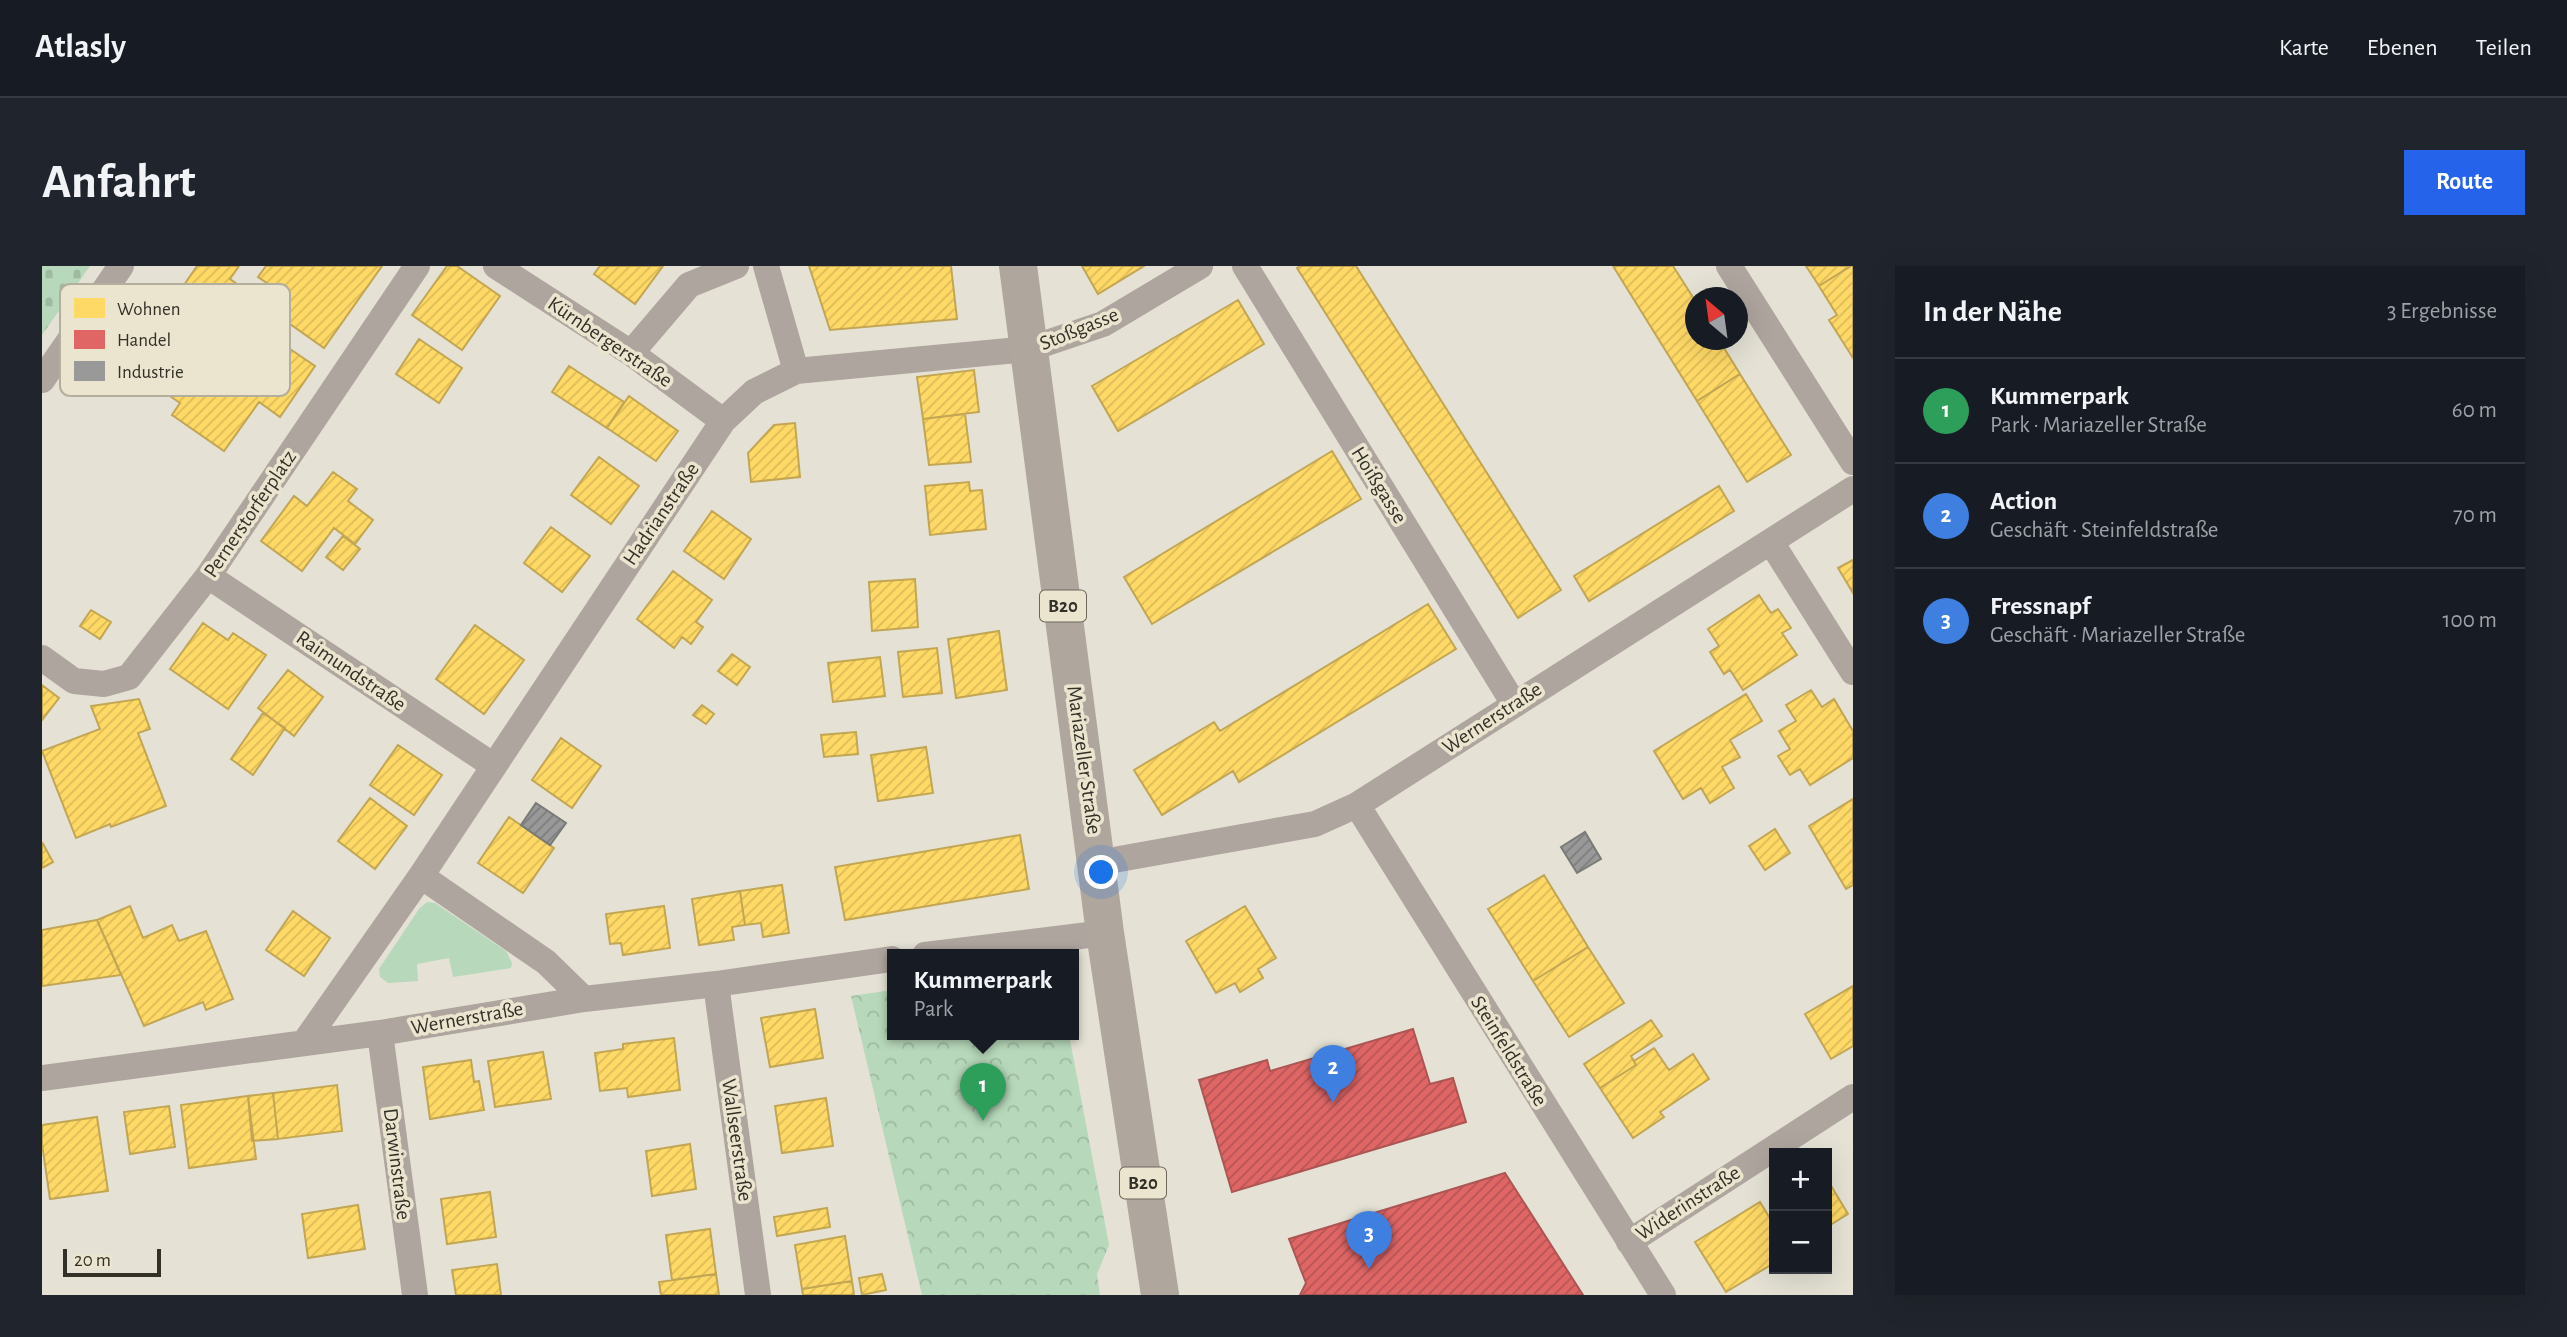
<!DOCTYPE html>
<html lang="de">
<meta charset="utf-8">
<style>
body{margin:0;font-family:"Alegreya Sans",sans-serif;background:#20242c;color:#f1f3f6}
.controls{position:absolute;right:21px;bottom:21px;display:grid;overflow:hidden;border-radius:0px;box-shadow:0 7px 28px #0002}
.controls button{width:63px;height:63px;display:grid;place-items:center;padding:0;border:0;border-bottom:2px solid #363941;background:#171b24;color:#f1f3f6;font:35px sans-serif}
.compass{position:absolute;left:1643px;top:21px;width:63px;height:63px;border-radius:50%;background:#171b24;box-shadow:0 7px 28px #0002;rotate:331deg}
.scale{position:absolute;left:21px;bottom:18px;width:98px;box-sizing:border-box;padding-left:7px;border:4px solid #333028;border-top:0;font-size:19px;line-height:24px;white-space:nowrap;color:#333028;-webkit-text-stroke:5px #ebe5cf;paint-order:stroke}
.you{position:absolute;left:1060px;top:607px;width:24px;height:24px;margin:-18px;border:5px solid #fff;border-radius:50%;background:#1a73e8;box-shadow:0 0 0 10px #1a73e833}
.badge{display:grid;place-items:center;width:46px;height:46px;border-radius:50%;background:#2563eb;color:#fff;font-size:23px;font-weight:700}
.pin{position:absolute;translate:-50% -58px;filter:drop-shadow(0 2px 4px #0008)}
.pin::after{content:'';position:absolute;top:37px;width:24px;height:21px;background:inherit;clip-path:polygon(0 0,100% 0,50% 100%)}
.popup{position:absolute;left:845px;top:683px;width:192px;height:91px;box-sizing:border-box;display:grid;place-content:center;border-radius:0px;background:#171b24;filter:drop-shadow(0 2px 5px #0005);font-size:23px;white-space:nowrap;color:#9ea1a6}
.popup b{font-size:26px;color:#f1f3f6}
.popup::after{content:'';position:absolute;left:50%;top:100%;margin-left:-14px;border:14px solid transparent;border-top-color:#171b24}
.list{margin:0;padding:0;list-style:none}
h2{display:flex;justify-content:space-between;align-items:center;height:91px;margin:0;padding:0 28px;font-size:30px}
h2 small{font-size:23px;font-weight:400;color:#9ea1a6}
.list li{display:grid;grid-template-columns:46px 1fr auto;gap:21px;align-items:center;box-sizing:border-box;height:105px;padding:0 28px;border-top:2px solid #363941}
.list b{display:block;font-size:26px;white-space:nowrap}
.list p{margin:0;font-size:23px;white-space:nowrap;color:#9ea1a6}
.list em{font-size:23px;font-style:normal;color:#9ea1a6}
.map{position:relative;flex:none;width:1811px;height:1029px;overflow:hidden;border-radius:0px}
header{display:flex;align-items:center;gap:42px;box-sizing:border-box;height:98px;padding:0 35px;background:#171b24;border-bottom:2px solid #363941}
header strong{font-size:33px}
nav{display:flex;gap:38px;margin-inline-start:auto;font-size:24px}
.intro{display:flex;align-items:center;justify-content:space-between;box-sizing:border-box;height:168px;padding:0 42px}
h1{margin:0;font-size:49px}
.button{padding:18px 32px;border-radius:0px;background:#2563eb;color:#fff;font-size:24px;font-weight:700}
main{display:flex;gap:42px;padding:0 42px}
aside{flex:1;background:#171b24;border-radius:0px;box-shadow:0 7px 28px #0002}
.map>svg:first-child{display:block}
.grass{fill:#b7d8ba}
.cemetery{fill:url(#cemetery-stones)}
.park{fill:url(#park-crowns)}
.homes{fill:url(#homes-hatch);stroke:#c2a653;stroke-width:2}
.shops{fill:url(#shops-hatch);stroke:#ac5653;stroke-width:2}
.industry{fill:url(#industry-hatch);stroke:#7a7a77;stroke-width:2}
.lines{fill:none;stroke-linecap:round;stroke-linejoin:round}
.minor{stroke:#afa59f;stroke-width:26}
.primary{stroke:#afa69e;stroke-width:38}
.labels{text-anchor:middle;dominant-baseline:central;stroke-width:7;stroke-linejoin:round;paint-order:stroke}
.shield{fill:#ebe5cf;stroke:#6a665a;stroke-width:2}
.shield-label{font-size:19px;font-weight:bold;fill:#333028}
.street-label{font-size:21px;fill:#333028;stroke:#ebe5cf}
.key{fill:#ebe5cf;stroke:#b4af9d;stroke-width:2}
.key-label{font-size:19px;fill:#333028}
</style>
<header>
<strong>Atlasly</strong>
<nav><a>Karte</a><a>Ebenen</a><a>Teilen</a></nav>
</header>
<div class="intro"><h1>Anfahrt</h1><a class="button">Route</a></div>
<main>
<div class="map">
<svg width="1811" height="1029" viewBox="0 0 1811 1029">
<defs>
<pattern id="cemetery-stones" width="16" height="16" patternUnits="userSpaceOnUse" patternTransform="scale(1.75)"><rect width="16" height="16" fill="#b7d8ba"/><path d="M2 7V4a2 2 0 0 1 4 0v3zM10 15v-3a2 2 0 0 1 4 0v3z" fill="#9ebaa0"/></pattern>
<pattern id="park-crowns" width="20" height="18" patternUnits="userSpaceOnUse" patternTransform="scale(1.75)"><rect width="20" height="18" fill="#b7d8ba"/><path d="M2 6a3 3 0 1 1 6 0M12 15a3 3 0 1 1 6 0" fill="none" stroke="#9ebaa0"/></pattern>
<pattern id="homes-hatch" width="6" height="6" patternUnits="userSpaceOnUse" patternTransform="scale(1.75)"><rect width="6" height="6" fill="#ffd966"/><path d="M-1 1l2-2M0 6l6-6M5 7l2-2" fill="none" stroke="#dbbb58"/></pattern>
<pattern id="shops-hatch" width="6" height="6" patternUnits="userSpaceOnUse" patternTransform="scale(1.75)"><rect width="6" height="6" fill="#e06666"/><path d="M-1 1l2-2M0 6l6-6M5 7l2-2" fill="none" stroke="#b65454"/></pattern>
<pattern id="industry-hatch" width="6" height="6" patternUnits="userSpaceOnUse" patternTransform="scale(1.75)"><rect width="6" height="6" fill="#999"/><path d="M-1 1l2-2M0 6l6-6M5 7l2-2" fill="none" stroke="#7d7d7d"/></pattern>
</defs>
<rect width="100%" height="100%" fill="#e5e2d5"/>
<!-- grass -->
<path class="grass" d="M385,636L393,637L464,685L470,697L469,702L411,711L407,692L375,698L376,715L346,717L338,711L337,703L377,643Z"/>
<!-- cemetery -->
<path class="cemetery" d="M0,0H48L0,69Z"/>
<!-- park -->
<path class="park" d="M850,724V769H1027L1067,979L1055,1008L1058,1029H880L809,730Z"/>
<!-- homes -->
<path class="homes" d="M155,0H197L188,13L233,45L244,30L216,11L224,0H340L282,82L238,51L226,68L273,100L238,151L217,136L182,185L130,149L138,137L68,89L102,39L120,51Z
M405,0H415L458,30L420,84L370,49Z
M558,0H621L593,38L552,8Z
M767,0H909L915,53L788,64Z
M1040,0H1102L1056,28Z
M1258,0H1314L1519,324L1476,352L1255,2Z
M1571,0H1631L1654,36V74H1677L1698,108L1655,135Z
M1764,0H1809L1777,20Z
M1809,0H1811V92L1787,54L1795,49L1777,20Z
M1196,34L1222,78L1076,165L1050,120Z
M377,73L420,102L397,137L354,108Z
M527,100L582,136L565,162L510,126Z
M932,104L937,146L881,153L875,111Z
M1698,108L1749,189L1705,216L1655,135Z
M587,130L636,165L614,195L565,162Z
M923,148L929,196L887,199L881,153Z
M753,157L758,211L709,216L706,187L732,159Z
M1290,185L1319,233L1110,358L1082,311Z
M557,191L597,220L569,258L529,229Z
M291,206L315,223L306,235L331,254L313,278L292,262L260,305L219,275L252,230L265,240Z
M927,216L928,225L940,224L944,263L888,269L883,220Z
M1677,220L1692,245L1547,335L1532,310Z
M670,245L709,273L682,313L642,285Z
M509,261L548,290L520,326L482,297Z
M301,270L318,283L301,304L284,291Z
M1811,294V327L1796,302Z
M631,305L670,334L654,356L661,361L649,378L640,371L632,382L595,353Z
M873,313L876,361L830,365L827,316Z
M1717,329L1729,347L1736,343L1749,362L1740,367L1755,389L1701,424L1688,404L1682,408L1668,386L1677,380L1666,363Z
M1386,338L1414,383L1197,516L1191,505L1120,549L1092,504L1172,456L1178,465Z
M49,344L69,356L58,373L38,360Z
M161,357L186,374L191,367L224,389L186,443L128,403Z
M433,359L482,394L442,448L394,413Z
M957,365L965,424L914,432L906,373Z
M895,382L900,427L861,431L856,386Z
M690,388L708,401L695,419L676,405Z
M838,391L843,430L791,436L786,397Z
M246,404L281,431L252,470L216,442Z
M0,419L17,432L0,454Z
M1769,424L1780,441L1792,433L1811,465V492L1768,519L1758,503L1748,509L1736,490L1748,483L1737,465L1754,455L1744,439Z
M1704,428L1720,455L1688,474L1698,491L1680,501L1692,522L1668,537L1659,522L1641,533L1612,485Z
M97,433L108,463L96,467L124,540L69,561L68,558L34,572L0,485L58,463L49,440Z
M660,439L672,448L664,458L651,449Z
M221,447L243,462L211,509L189,493Z
M814,466L816,488L782,491L779,469Z
M519,472L559,500L530,542L490,514Z
M356,479L400,509L372,549L328,519Z
M884,481L891,527L836,535L829,489Z
M328,532L365,560L333,603L296,575Z
M1811,533V619L1804,623L1767,560Z
M467,551L512,582L481,627L436,597Z
M1733,563L1748,587L1723,604L1707,580Z
M978,569L987,623L803,654L793,601Z
M0,576L11,596L0,602Z
M1502,609L1546,681L1491,715L1446,643Z
M740,619L747,667L721,671L719,657L703,659L698,625Z
M698,625L703,659L690,661L692,674L657,679L650,633Z
M88,640L101,672L130,659L137,675L164,665L191,733L164,744L161,736L102,760L55,654Z
M622,640L628,682L581,689L579,677L568,678L564,648Z
M1203,640L1234,692L1216,703L1221,712L1198,726L1193,717L1174,727L1144,675Z
M251,645L288,672L262,710L224,684Z
M55,654L79,709L0,720V664Z
M1546,681L1582,737L1527,771L1491,715Z
M1811,720V780L1789,793L1763,748Z
M773,743L781,792L728,801L719,752Z
M1609,754L1620,770L1589,790L1594,799L1558,822L1542,798Z
M632,772L638,824L586,831L585,822L558,825L553,787L581,783V778Z
M1612,782L1627,804L1651,788L1667,813L1618,846L1622,851L1591,872L1558,822L1594,799L1592,795Z
M501,786L509,833L453,841L446,795Z
M429,794L432,816L437,815L442,844L388,853L381,801Z
M295,819L300,865L236,873L231,827Z
M231,827L236,873L210,875L206,830Z
M206,830L214,893L147,902L139,839Z
M784,832L791,880L740,887L733,840Z
M127,840L133,881L88,888L82,846Z
M55,851L66,925L8,933L0,878V859Z
M648,878L654,923L610,930L604,885Z
M1785,913L1806,948L1785,961Z
M448,926L454,971L405,978L399,933Z
M1718,936L1732,959V997L1684,1026L1653,976Z
M316,939L323,983L266,992L260,948Z
M785,942L788,961L735,970L732,951Z
M668,963L674,1008L630,1014L624,969Z
M803,970L810,1015L760,1023L753,979Z
M455,998L459,1029H414L410,1004Z
M674,1008L677,1029H619L617,1016Z
M840,1008L844,1024L820,1029L817,1012Z
M810,1015L812,1029H761L760,1023Z"/>
<!-- shops -->
<path class="shops" d="M1371,763L1388,818L1411,812L1424,856L1190,926L1157,814L1225,794L1228,805Z
M1463,907L1541,1029H1258L1264,1017L1247,973Z"/>
<!-- industry -->
<path class="industry" d="M494,537L524,557L508,579L479,559Z
M1543,566L1559,593L1535,607L1519,581Z"/>
<g class="lines">
<!-- minor -->
<path class="minor" d="M454,0L589,87L681,155
M724,0L754,105
M1203,0L1472,438
M1687,0L1811,196
M589,87L647,19L694,0
M0,114L79,0
M1729,276L1811,406
M166,310L452,500
M0,392L32,415L62,418L87,411L166,310L375,0
M1315,539L1621,1029
M1055,597L1273,558L1315,539L1811,223
M379,610L504,696L542,733
M883,689L1063,667
M674,718L716,1029
M338,767L373,1029
M262,777L379,610L681,155L712,126L754,105L987,83L1061,58L1158,0
M0,812L338,767L542,733L674,718L850,693
M1587,976L1811,831"/>
<!-- primary -->
<path class="primary" d="M976,0L1063,667L1118,1029"/>
</g>
<g class="labels">
<!-- shield labels -->
<g class="shield">
<rect x="998" y="324.5" width="46" height="31" rx="5"/>
<rect x="1078" y="901.5" width="46" height="31" rx="5"/>
</g>
<g class="shield-label">
<text x="1021" y="340">B20</text>
<text x="1101" y="917">B20</text>
</g>
<!-- street labels -->
<g class="street-label">
<text transform="translate(1037 63) rotate(-22)">Stoßgasse</text>
<text transform="translate(568 76) rotate(34)">Kürnbergerstraße</text>
<text transform="translate(1337 219) rotate(58)">Hoißgasse</text>
<text transform="translate(208 248) rotate(-56)">Pernerstorferplatz</text>
<text transform="translate(619 248) rotate(-56)">Hadrianstraße</text>
<text transform="translate(309 405) rotate(34)">Raimundstraße</text>
<text transform="translate(1450 452) rotate(-33)">Wernerstraße</text>
<text transform="translate(1042 494) rotate(82)">Mariazeller Straße</text>
<text transform="translate(425 752) rotate(-10)">Wernerstraße</text>
<text transform="translate(1467 785) rotate(58)">Steinfeldstraße</text>
<text transform="translate(695 874) rotate(82)">Wallseerstraße</text>
<text transform="translate(355 898) rotate(83)">Darwinstraße</text>
<text transform="translate(1646 937) rotate(-33)">Widerinstraße</text>
</g>
</g>
<!-- legend -->
<rect x="18" y="18" width="230" height="112" rx="10" class="key"/>
<rect x="32" y="32" width="31" height="20" fill="#ffd966"/>
<rect x="32" y="64" width="31" height="19" fill="#e06666"/>
<rect x="32" y="95" width="31" height="20" fill="#999"/>
<g class="key-label">
<text x="75" y="49">Wohnen</text>
<text x="75" y="80">Handel</text>
<text x="75" y="112">Industrie</text>
</g>
</svg>
<div class="controls">
<button>+</button>
<button>−</button>
</div>
<svg class="compass" viewBox="-18 -18 36 36"><path d="M0-13l5 13h-10z" fill="#e53935"/><path d="M0 13l5-13h-10z" fill="#9ea1a6"/></svg>
<div class="scale">20 m</div>
<div class="you"></div>
<div class="pin badge" style="left:941px;top:855px;background:#2e9e5b">1</div>
<div class="popup"><b>Kummerpark</b>Park</div>
<div class="pin badge" style="left:1291px;top:837px;background:#3f7fe0">2</div>
<div class="pin badge" style="left:1327px;top:1003px;background:#3f7fe0">3</div>
</div>
<aside>
<h2>In der Nähe<small>3 Ergebnisse</small></h2>
<ul class="list">
<li><span class="badge" style="background:#2e9e5b">1</span><div><b>Kummerpark</b><p>Park · Mariazeller Straße</p></div><em>60 m</em></li>
<li><span class="badge" style="background:#3f7fe0">2</span><div><b>Action</b><p>Geschäft · Steinfeldstraße</p></div><em>70 m</em></li>
<li><span class="badge" style="background:#3f7fe0">3</span><div><b>Fressnapf</b><p>Geschäft · Mariazeller Straße</p></div><em>100 m</em></li>
</ul>
</aside>
</main>
